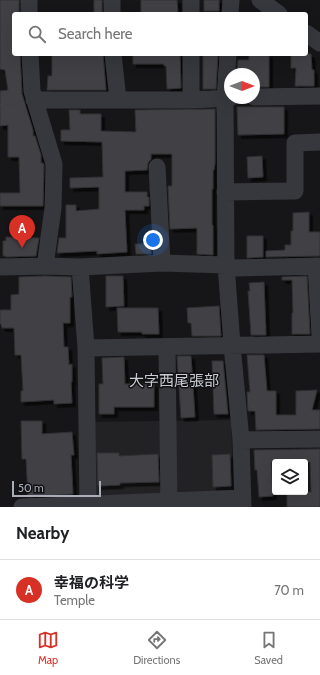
<!DOCTYPE html>
<meta charset="utf-8">
<style>
body{margin:0;font-family:Cabin,"Noto Sans JP",sans-serif;background:#f6f6f6;color:#202124}
.controls{position:absolute;right:12px;bottom:12px;display:grid;overflow:hidden;border-radius:4px;box-shadow:0 4px 16px #0002}
.controls button{width:36px;height:36px;display:grid;place-items:center;padding:0;border:0;border-bottom:1px solid #e0e0e0;background:#fff;color:#202124;font:20px sans-serif}
.compass{position:absolute;left:224px;top:68px;width:36px;height:36px;border-radius:50%;background:#fff;box-shadow:0 4px 16px #0002;rotate:90deg}
.scale{position:absolute;left:12px;bottom:10px;width:89px;box-sizing:border-box;padding-left:4px;border:2px solid #a8adb8;border-top:0;font-size:11px;line-height:14px;white-space:nowrap;color:#a8adb8;-webkit-text-stroke:3px #111113;paint-order:stroke}
.you{position:absolute;left:153px;top:240px;width:14px;height:14px;margin:-10px;border:3px solid #fff;border-radius:50%;background:#1a73e8;box-shadow:0 0 0 6px #1a73e833}
.badge{display:grid;place-items:center;width:26px;height:26px;border-radius:50%;background:#d93025;color:#fff;font-size:13px;font-weight:700}
.pin{position:absolute;translate:-50% -33px;filter:drop-shadow(0 1px 2px #0008)}
.pin::after{content:'';position:absolute;top:21px;width:14px;height:12px;background:inherit;clip-path:polygon(0 0,100% 0,50% 100%)}
.list{margin:0;padding:0;list-style:none}
h2{display:flex;justify-content:space-between;align-items:center;height:52px;margin:0;padding:0 16px;font-size:17px}
h2 small{font-size:13px;font-weight:400;color:#757577}
.list li{display:grid;grid-template-columns:26px 1fr auto;gap:12px;align-items:center;box-sizing:border-box;height:60px;padding:0 16px;border-top:1px solid #e0e0e0}
.list b{display:block;font-size:15px;white-space:nowrap}
.list p{margin:0;font-size:13px;white-space:nowrap;color:#757577}
.list em{font-size:13px;font-style:normal;color:#757577}
.icon{flex:none;width:22px;height:22px;fill:none;stroke:currentColor;stroke-width:2;stroke-linecap:round;stroke-linejoin:round}
.map{position:relative;flex:none;width:320px;height:507px;overflow:hidden}
.search{position:absolute;background:#fff;box-shadow:0 4px 16px #0002;left:12px;right:12px;top:12px;height:44px;display:flex;align-items:center;gap:10px;box-sizing:border-box;padding:0 14px;border-radius:4px;color:#757577;font-size:15px}
.sheet{height:112px;background:#fff}
nav{display:flex;justify-content:space-around;align-items:center;box-sizing:border-box;height:56px;border-top:1px solid #e0e0e0;background:#fff;font-size:11px;color:#757577}
nav a{display:grid;justify-items:center;gap:2px}
nav .on{color:#d93025}
.map>svg:first-child{display:block}
.built{fill:#222225}
.building{fill:#404145;stroke:#303034;filter:url(#shadow)}
.lines{fill:none;stroke-linecap:round;stroke-linejoin:round}
.path{stroke:#3d3f44;stroke-width:2;stroke-dasharray:2 3;stroke-linecap:butt}
.minor{stroke:#37383d;stroke-width:17}
.labels{text-anchor:middle;dominant-baseline:central;stroke-width:3;stroke-linejoin:round;paint-order:stroke}
.quarter-label{font-size:15px;fill:#c9ccd4;stroke:#111113}
</style>
<div class="map">
<svg width="320" height="507" viewBox="0 0 320 507">
<defs>
<filter id="shadow"><feDropShadow dx="3.5" dy="3.5" stdDeviation="0" flood-color="#0009"/></filter>
</defs>
<rect width="100%" height="100%" fill="#161618"/>
<!-- built -->
<path class="built" d="M231,420L234,507H91L89,422Z"/>
<!-- building -->
<path class="building" d="M0,0H19V14H14V54H20L22,94L33,130V136H35L41,155V163H43L44,165L43,206H0V193H20L19,157H8V125L0,126V91L8,90L5,70L0,69Z
M94,0H102V14H94Z
M141,0H177L178,14H141Z
M204,0H219V11H204Z
M52,54H103L106,90H47L48,76H52Z
M133,54H180L181,88L167,89L166,66H164V64H133Z
M203,54H218L216,89H203Z
M249,54H269V87H254V74H248V72H237L238,60H249Z
M291,54H311L312,70H314V86H295L296,68H291Z
M237,107H284V134L238,135Z
M215,109V163L214,170H213V189H212V225H213V255L197,254V228L170,229L168,186H172V154H151V159L148,163L147,170L125,171V192H147V197H149V206H144V210H125L127,252L97,254V251L57,253L59,238H66V205H76V211L99,209V187L70,188V178L103,177L102,142L61,141V130H70L69,110H80V114H101V131L136,132L135,110Z
M262,156L263,177L248,178L247,157Z
M309,212V232H320V256L266,257V251L285,250V245H291V231H293V213Z
M247,236H263V257L247,258Z
M6,237L39,238L36,256L6,257V256H3V241H6Z
M135,244H151V254H136Z
M45,276L71,277L72,297H70V323H63L64,347H68L69,365L72,364V382H71L72,403L54,404V400L21,402V391H23L21,355H15L14,328H2L1,324H0V310H11V295L19,294V277Z
M106,276H123L124,306L106,307Z
M307,276L310,334H292V313H293L292,280H282V277Z
M264,282L266,335H251L248,291H250L249,283Z
M219,306L221,336H192L191,323H188L187,308Z
M117,308H158L159,334H142V332H118Z
M247,355H264L267,391H276V415H296V391L317,390L312,410H320V429L256,430L255,411H248L247,392H250Z
M177,356H191L195,417L181,418Z
M124,357L125,384H154V407H114V414H99V384H103L102,358Z
M212,361H223L228,414H214Z
M21,421H42V434L72,432L74,455H71L73,494L28,497L26,459H22Z
M320,449V507H287V492H311L310,462H271L273,496L259,497L257,470H255L254,450Z
M97,453H119V456L158,454L159,482L120,483V485L98,486Z
M230,454L231,486L213,487L212,455Z"/>
<g class="lines">
<!-- path -->
<path class="path" d="M0,105L20,104"/>
<!-- minor -->
<path class="minor" d="M29,0V14
M112,0V14
M191,0V14
M260,0L279,14
M230,14L231,0
M306,33L320,43
M30,54L32,91L54,164L53,208L45,266L80,267L162,263L226,265L234,268L320,266
M113,54L118,100
M191,54V100
M228,54L225,98L226,265L232,345L241,440L243,507
M254,97L320,96
M34,100H191L230,98
M157,167L162,263
M225,192L295,191V143L320,142
M316,266L320,336
M0,267L45,266
M80,267L86,348L88,507
M167,347L169,507
M86,348L320,344
M241,440L320,439
M22,507L243,498"/>
</g>
<g class="labels">
<!-- quarter labels -->
<g class="quarter-label">
<text x="174" y="381">大字西尾張部</text>
</g>
</g>
</svg>
<div class="controls">
<button><svg class="icon" aria-label="layers" viewBox="0 0 24 24"><path d="M12 4l9 5-9 5-9-5zM3 14l9 5 9-5"/></svg></button>
</div>
<svg class="compass" viewBox="-18 -18 36 36"><path d="M0-13l5 13h-10z" fill="#e53935"/><path d="M0 13l5-13h-10z" fill="#757577"/></svg>
<div class="scale">50 m</div>
<div class="you"></div>
<div class="pin badge" style="left:22px;top:248px">A</div>
<div class="search"><svg class="icon" aria-label="search" viewBox="0 0 24 24"><circle cx="10" cy="10" r="6"/><path d="M15 15l6 6"/></svg>Search here</div>
</div>
<section class="sheet">
<h2>Nearby<small></small></h2>
<ul class="list">
<li><span class="badge">A</span><div><b>幸福の科学</b><p>Temple</p></div><em>70 m</em></li>
</ul>
</section>
<nav>
<a class="on"><svg class="icon" aria-label="map" viewBox="0 0 24 24"><path d="M3 6l6-2 6 2 6-2v14l-6 2-6-2-6 2zM9 4v14M15 6v14"/></svg>Map</a>
<a><svg class="icon" aria-label="directions" viewBox="0 0 24 24"><path d="M12 3l9 9-9 9-9-9zM9 14v-3h6M13 9l2 2-2 2"/></svg>Directions</a>
<a><svg class="icon" aria-label="saved" viewBox="0 0 24 24"><path d="M7 4h10v16l-5-4-5 4z"/></svg>Saved</a>
</nav>
